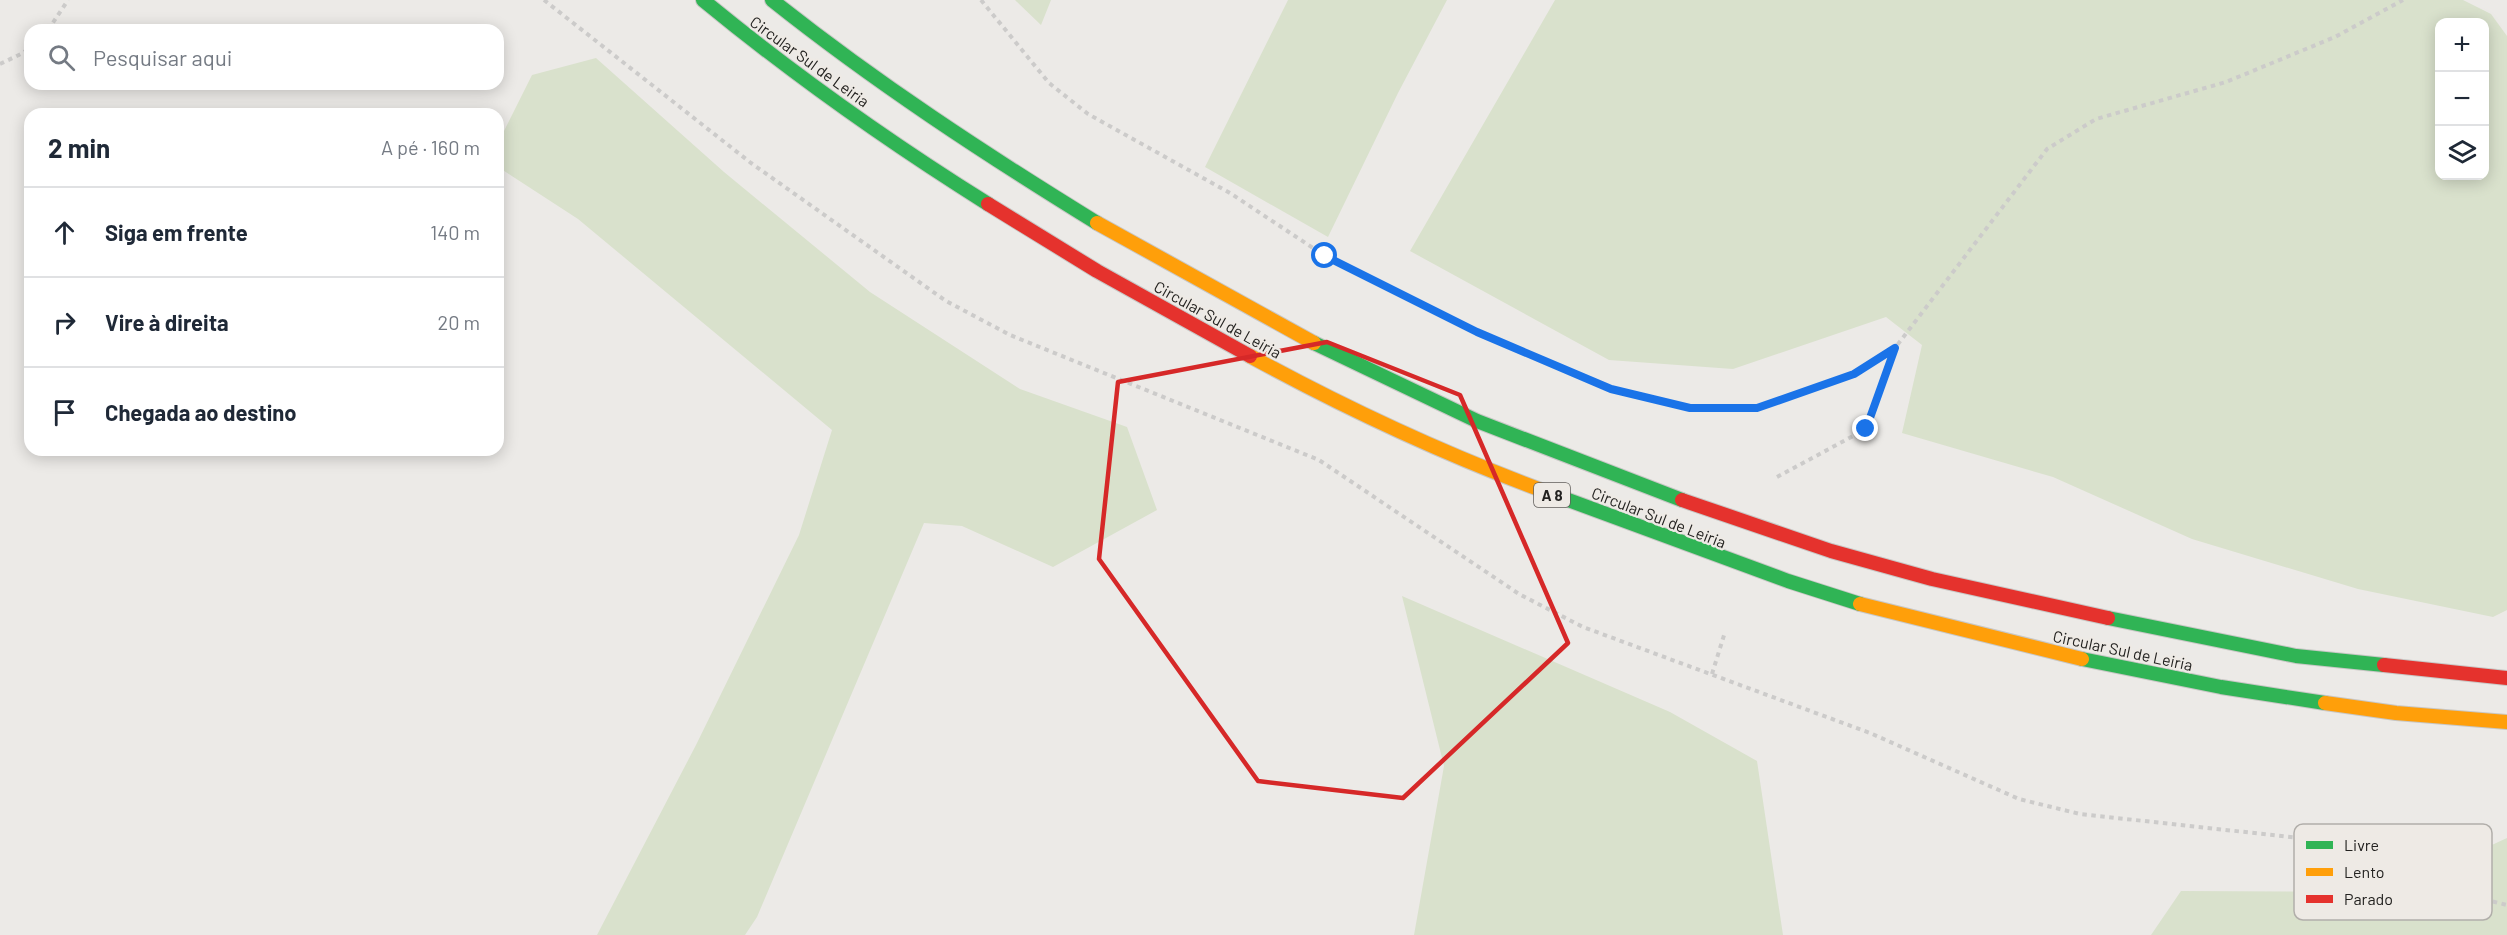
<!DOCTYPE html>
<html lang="pt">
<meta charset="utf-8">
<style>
body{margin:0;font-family:Barlow,sans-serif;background:#f6f6f7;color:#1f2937}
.controls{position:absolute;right:18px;top:18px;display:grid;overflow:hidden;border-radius:12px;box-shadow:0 3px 15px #0003}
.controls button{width:54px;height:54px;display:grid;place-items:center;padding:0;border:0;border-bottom:2px solid #e0e1e3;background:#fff;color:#1f2937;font:30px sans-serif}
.stop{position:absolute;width:18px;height:18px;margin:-14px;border:4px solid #1a73e8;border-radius:50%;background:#fff}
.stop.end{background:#1a73e8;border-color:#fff;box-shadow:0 2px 6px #0008}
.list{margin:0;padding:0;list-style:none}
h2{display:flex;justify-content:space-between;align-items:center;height:78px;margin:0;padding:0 24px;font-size:26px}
h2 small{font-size:20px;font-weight:400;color:#747a83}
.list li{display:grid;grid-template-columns:39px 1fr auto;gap:18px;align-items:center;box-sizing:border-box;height:90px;padding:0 24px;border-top:2px solid #e0e1e3}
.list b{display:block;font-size:22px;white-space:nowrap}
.list em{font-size:20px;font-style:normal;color:#747a83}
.icon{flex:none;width:33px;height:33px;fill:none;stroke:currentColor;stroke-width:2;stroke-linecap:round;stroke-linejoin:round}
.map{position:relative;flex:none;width:2507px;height:935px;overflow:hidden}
.search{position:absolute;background:#fff;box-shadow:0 3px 15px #0003;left:24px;top:24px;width:480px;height:66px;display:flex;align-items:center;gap:15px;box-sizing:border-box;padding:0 21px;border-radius:18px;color:#747a83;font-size:22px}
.panel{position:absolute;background:#fff;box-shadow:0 3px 15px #0003;left:24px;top:108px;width:480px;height:348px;border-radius:18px}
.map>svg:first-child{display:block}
.green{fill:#d9e1cc;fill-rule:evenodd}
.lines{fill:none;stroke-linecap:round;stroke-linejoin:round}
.fast-casing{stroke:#c8c7c5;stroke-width:16}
.slow-casing{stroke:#c8c7c5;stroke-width:16}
.jam-casing{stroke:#c8c7c5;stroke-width:16}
.path{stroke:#cccbca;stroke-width:4;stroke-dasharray:4.5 4.5;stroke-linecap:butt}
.fast{stroke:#30b455;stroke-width:14}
.slow{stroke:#ff9f0a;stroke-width:14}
.jam{stroke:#e5322d;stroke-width:14}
.route{stroke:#1a73e8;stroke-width:8}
.marked{fill:none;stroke:#d62828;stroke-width:4.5;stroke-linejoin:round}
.labels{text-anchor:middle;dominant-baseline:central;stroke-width:4.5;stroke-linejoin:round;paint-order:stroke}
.shield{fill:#eeeae5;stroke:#605e5b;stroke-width:1.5}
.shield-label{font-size:15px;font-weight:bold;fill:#232220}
.street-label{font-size:16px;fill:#232220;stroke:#eeeae5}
.key{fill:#eeeae5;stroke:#b1aeaa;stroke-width:1.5}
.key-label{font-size:16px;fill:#232220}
</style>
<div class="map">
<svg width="2507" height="935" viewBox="0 0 2507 935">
<rect width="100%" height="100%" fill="#eceae7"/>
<!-- green -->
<path class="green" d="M1015,0H1051L1041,25Z
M1288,0H1447L1398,93L1328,237L1205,167Z
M1555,0H2463L2491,14L2507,36V610L2493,617L2358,589L2192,539L2053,477L1902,433L1922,345L1886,317L1733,369L1609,360L1410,251ZM2440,22H2484V176H2440Z
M596,58L724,172L870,292L1020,389L1127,427L1157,510L1053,567L962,526L924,523L757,917L745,935H597L696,745L799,535L832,430L578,219L498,167V143L532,75Z
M1402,596L1670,712L1757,761L1783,935H1414L1444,766Z
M2507,838V935H2151L2181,891L2390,892Z"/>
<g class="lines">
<defs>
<path id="fast" d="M703,0C793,74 889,142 988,204
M772,0C875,82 985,154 1097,223
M1314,343L1477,421L1682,500
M1552,494L1788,581L1860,604
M2108,618L2296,656L2384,665
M2082,659L2221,687L2325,703"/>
<path id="slow" d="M1097,223L1314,343
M1250,356C1347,409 1448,456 1552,494
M1860,604L2082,659
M2325,703L2396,713L2507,722"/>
<path id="jam" d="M988,204L1097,271L1250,356
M1682,500L1831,551L1932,579L2108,618
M2384,665L2507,678"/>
</defs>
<!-- fast casing -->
<use href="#fast" class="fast-casing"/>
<!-- slow casing -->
<use href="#slow" class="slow-casing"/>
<!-- jam casing -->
<use href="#jam" class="jam-casing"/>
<!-- path -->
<path class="path" d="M544,0L751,163L946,301L1010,335L1319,460L1519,594L1583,627L1870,733L2019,799L2080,814L2327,841L2400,863L2478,898L2507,905
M981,0L1049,83L1088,114L1230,193L1325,256L1477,332L1611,389L1690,408H1757L1854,374L1895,348L2047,149L2096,119L2226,82L2335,37L2403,0
M48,30L68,0
M0,64L23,53L30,47
M1777,477L1866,429L1894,350
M1712,674L1725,632"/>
<!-- fast -->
<use href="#fast" class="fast"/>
<!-- slow -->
<use href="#slow" class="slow"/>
<!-- jam -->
<use href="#jam" class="jam"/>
</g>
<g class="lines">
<!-- route -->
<path class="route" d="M1325,256L1477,332L1611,389L1690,408H1757L1854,374L1895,348L1866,429"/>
</g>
<!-- marked area -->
<path class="marked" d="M1327,342L1460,395L1568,643L1403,798L1258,781L1099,559L1118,382Z"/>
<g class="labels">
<!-- shield labels -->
<rect class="shield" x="1534" y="483" width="36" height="24" rx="4.5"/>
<g class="shield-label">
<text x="1552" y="495">A 8</text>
</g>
<!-- street labels -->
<g class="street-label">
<text transform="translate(810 61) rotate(36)">Circular Sul de Leiria</text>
<text transform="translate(1218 319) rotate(29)">Circular Sul de Leiria</text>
<text transform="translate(1659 517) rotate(21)">Circular Sul de Leiria</text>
<text transform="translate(2123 650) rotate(12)">Circular Sul de Leiria</text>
</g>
</g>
<!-- legend -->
<rect x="2294" y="824" width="198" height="96" rx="9" class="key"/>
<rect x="2306" y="841" width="27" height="8" fill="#30b455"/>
<rect x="2306" y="868" width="27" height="8" fill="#ff9f0a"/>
<rect x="2306" y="895" width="27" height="8" fill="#e5322d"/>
<g class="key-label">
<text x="2344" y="851">Livre</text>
<text x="2344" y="878">Lento</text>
<text x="2344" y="905">Parado</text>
</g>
</svg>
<div class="controls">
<button>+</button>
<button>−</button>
<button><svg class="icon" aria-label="layers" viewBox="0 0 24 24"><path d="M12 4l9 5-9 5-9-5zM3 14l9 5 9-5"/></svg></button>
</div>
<div class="stop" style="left:1325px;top:256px"></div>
<div class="stop end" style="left:1866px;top:429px"></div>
<div class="search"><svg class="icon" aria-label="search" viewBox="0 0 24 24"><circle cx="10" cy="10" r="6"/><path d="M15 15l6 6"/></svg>Pesquisar aqui</div>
<section class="panel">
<h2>2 min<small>A pé · 160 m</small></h2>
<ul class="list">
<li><svg class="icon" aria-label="ahead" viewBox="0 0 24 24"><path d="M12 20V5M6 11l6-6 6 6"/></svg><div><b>Siga em frente</b></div><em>140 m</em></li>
<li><svg class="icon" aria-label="right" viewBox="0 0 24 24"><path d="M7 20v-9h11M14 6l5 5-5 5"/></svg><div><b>Vire à direita</b></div><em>20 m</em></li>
<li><svg class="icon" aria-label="arrive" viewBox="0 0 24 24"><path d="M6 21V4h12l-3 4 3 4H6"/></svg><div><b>Chegada ao destino</b></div></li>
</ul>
</section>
</div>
